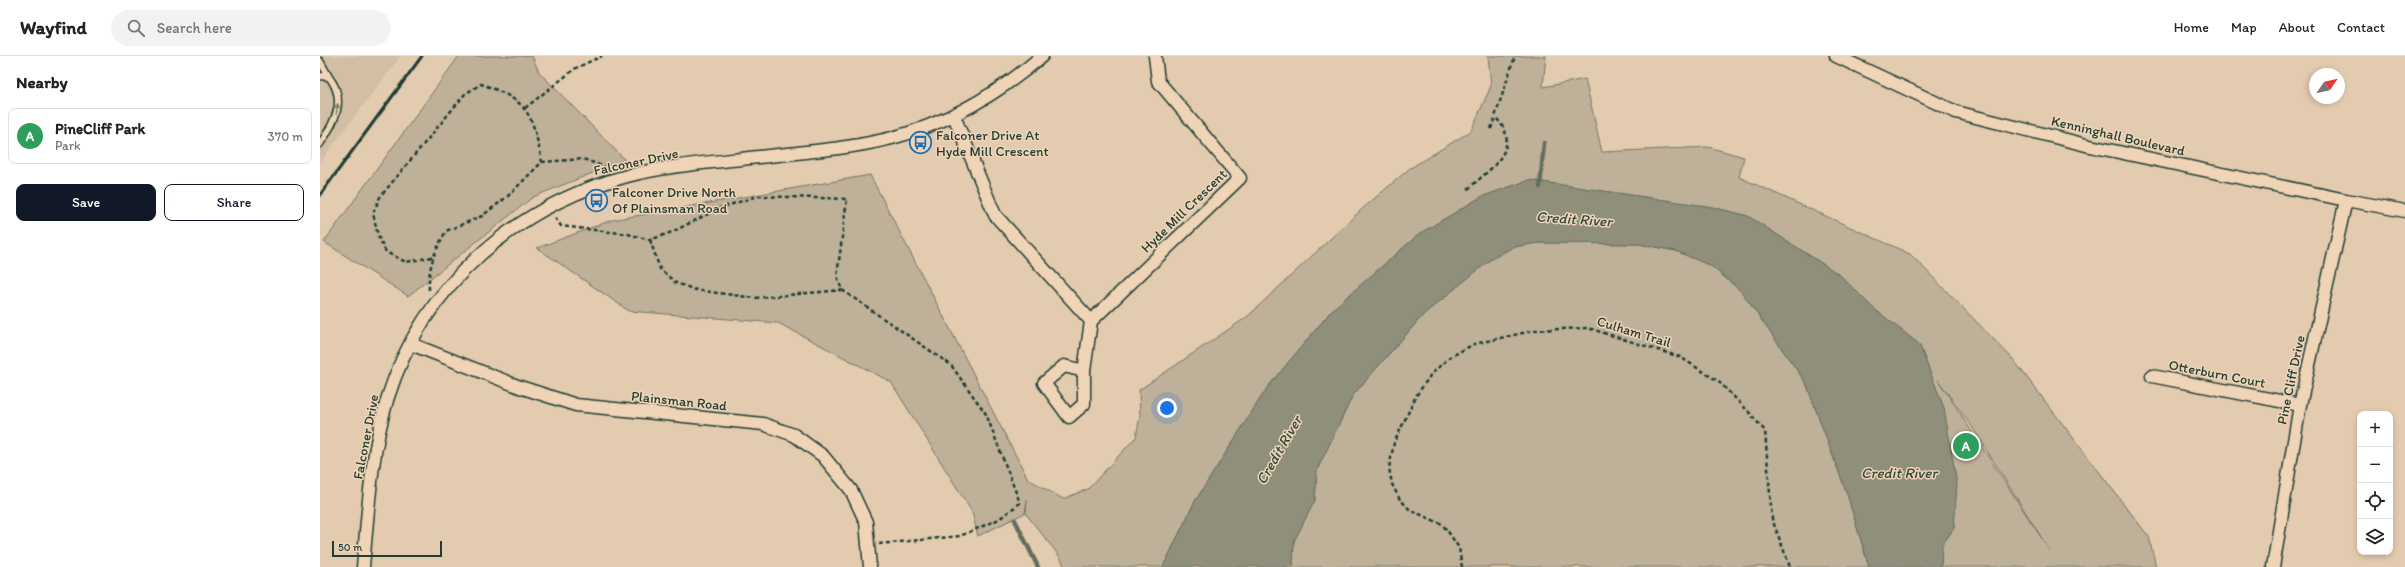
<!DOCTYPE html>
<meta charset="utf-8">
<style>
body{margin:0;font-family:Itim,sans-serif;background:#f2f2f2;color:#222}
.controls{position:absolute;right:12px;bottom:12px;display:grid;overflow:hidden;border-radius:8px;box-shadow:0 2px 6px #0003}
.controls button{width:36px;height:36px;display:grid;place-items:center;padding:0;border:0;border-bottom:1px solid #e0e0e0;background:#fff;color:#222;font:20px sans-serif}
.compass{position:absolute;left:1989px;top:12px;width:36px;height:36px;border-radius:50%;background:#fff;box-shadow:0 2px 6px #0003;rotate:56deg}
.scale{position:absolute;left:12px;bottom:10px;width:110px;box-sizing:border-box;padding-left:4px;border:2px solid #1f3d34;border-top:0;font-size:11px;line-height:14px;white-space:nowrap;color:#1f3d34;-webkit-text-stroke:3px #f0d4b7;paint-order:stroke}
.you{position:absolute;left:847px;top:352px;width:14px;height:14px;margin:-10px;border:3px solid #fff;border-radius:50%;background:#1a73e8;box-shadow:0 0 0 6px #1a73e833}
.badge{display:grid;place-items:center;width:26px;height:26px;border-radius:50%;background:#111827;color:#fff;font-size:13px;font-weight:700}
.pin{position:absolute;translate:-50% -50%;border:2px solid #fff;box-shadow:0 1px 4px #0006}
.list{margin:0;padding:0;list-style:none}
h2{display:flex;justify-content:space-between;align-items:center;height:52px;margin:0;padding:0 16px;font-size:17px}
h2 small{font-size:13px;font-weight:400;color:#767676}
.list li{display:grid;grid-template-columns:26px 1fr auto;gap:12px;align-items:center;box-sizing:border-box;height:56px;margin:0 8px 8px;padding:0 8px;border:1px solid #e0e0e0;border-radius:8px}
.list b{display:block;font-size:15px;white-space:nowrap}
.list p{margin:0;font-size:13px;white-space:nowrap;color:#767676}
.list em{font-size:13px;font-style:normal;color:#767676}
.actions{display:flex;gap:8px;padding:12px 16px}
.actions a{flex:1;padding:9px 0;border:1px solid #111827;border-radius:8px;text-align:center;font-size:14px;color:#111827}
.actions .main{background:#111827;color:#fff}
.icon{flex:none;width:22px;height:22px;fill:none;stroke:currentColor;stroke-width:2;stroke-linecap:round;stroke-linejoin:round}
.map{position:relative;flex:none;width:2085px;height:511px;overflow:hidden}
header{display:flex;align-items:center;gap:24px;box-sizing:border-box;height:56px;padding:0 20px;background:#fff;border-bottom:1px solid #e0e0e0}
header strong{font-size:19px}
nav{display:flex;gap:22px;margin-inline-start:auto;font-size:14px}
.search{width:280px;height:36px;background:#f2f2f2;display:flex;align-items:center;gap:10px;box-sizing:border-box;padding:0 14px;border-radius:22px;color:#767676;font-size:15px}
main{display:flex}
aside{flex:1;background:#fff}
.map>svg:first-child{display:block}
.built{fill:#d1bea4}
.green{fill:#bfb099;stroke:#6f7666;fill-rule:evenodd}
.water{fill:#908f7b;stroke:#636e5f}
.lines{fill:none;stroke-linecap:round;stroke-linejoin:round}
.stream{stroke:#636e5f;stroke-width:4.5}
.service-casing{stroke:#1f3d34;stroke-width:9}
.minor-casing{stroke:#1f3d34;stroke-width:15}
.path{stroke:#1f3d34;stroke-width:2.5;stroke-dasharray:4 3;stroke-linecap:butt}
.service{stroke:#f0d4b7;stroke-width:6}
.minor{stroke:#f0d4b7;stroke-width:12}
.rail{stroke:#1f3d34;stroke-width:3}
.oneway{fill:#7d816f}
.labels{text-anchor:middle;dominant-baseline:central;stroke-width:3;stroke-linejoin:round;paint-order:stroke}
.poi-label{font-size:14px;fill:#1f3d34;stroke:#f0d4b7;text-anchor:start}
.street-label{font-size:14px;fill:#1f3d34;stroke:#f0d4b7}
.water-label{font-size:15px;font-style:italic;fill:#30493f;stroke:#f0d4b7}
</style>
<header>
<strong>Wayfind</strong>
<div class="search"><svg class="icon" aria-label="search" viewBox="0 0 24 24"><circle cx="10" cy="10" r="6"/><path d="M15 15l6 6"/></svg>Search here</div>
<nav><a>Home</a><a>Map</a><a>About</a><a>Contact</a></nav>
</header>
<main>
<aside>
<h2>Nearby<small></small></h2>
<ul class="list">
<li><span class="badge" style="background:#2e9e5b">A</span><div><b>PineCliff Park</b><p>Park</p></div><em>370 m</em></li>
</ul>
<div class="actions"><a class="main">Save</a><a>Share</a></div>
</aside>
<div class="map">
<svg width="2085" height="511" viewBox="0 0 2085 511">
<rect width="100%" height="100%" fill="#e3cbaf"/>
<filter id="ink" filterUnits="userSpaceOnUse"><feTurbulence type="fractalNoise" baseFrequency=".025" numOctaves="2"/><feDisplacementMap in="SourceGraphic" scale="8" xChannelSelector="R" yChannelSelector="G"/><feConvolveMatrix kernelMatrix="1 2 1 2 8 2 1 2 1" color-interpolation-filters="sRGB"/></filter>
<g filter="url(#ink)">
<!-- built -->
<path class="built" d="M0,0H81L0,106Z"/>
<!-- green -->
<path class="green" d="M139,0H212L219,16L305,104L213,141L88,240L4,186Z
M1168,0H1226L1223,31L1265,23L1282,96L1388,91L1424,101L1419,121L1590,198L1692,302L1829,481L1836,511H1621L1622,489L1634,472L1624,352L1599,288L1553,252L1520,219L1428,160L1392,151L1209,124L1161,141L1099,178L1012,254L947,332L874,447L843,511H745L740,501L706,458L707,444L705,457L658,480L652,456L571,326L458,267L309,255L217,192L292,164L550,119L708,423L743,443L768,433L816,381L820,360L819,334L927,261L1041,154L1089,113L1151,75L1171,30ZM1618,324L1652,371L1730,495Z
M1218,187L1319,188L1356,195L1391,210L1421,235L1486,327L1527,438L1549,511H973L974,485L995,444L997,414L1033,339L1104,258L1170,204L1193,191Z"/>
<!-- water -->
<path class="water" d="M1209,124L1392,151L1428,160L1520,219L1553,252L1599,288L1624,352L1637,428L1634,472L1622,489L1621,511H1549L1527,438L1486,327L1421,235L1391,210L1356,195L1319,188L1218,187L1193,191L1170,204L1104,258L1033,339L997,414L995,444L974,485L973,511H843L874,447L947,332L1012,254L1099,178L1161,141Z"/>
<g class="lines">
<!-- stream -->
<path class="stream" d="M1220,131L1224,87
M695,464L718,511"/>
<defs>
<path id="service" d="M0,5L9,21
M0,20L9,21C27,44 15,66 0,88"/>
<path id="minor" d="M1516,0L1636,56L1770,90L2026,144L2085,155
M634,60L675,159L771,265L920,122L838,25L835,0
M91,288L200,331L256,349L443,368L474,379L503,400L531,434L546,466L550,511
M764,315L744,310L724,327L749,361L764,348V315L771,265
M1832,320L1980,349
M43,511C48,455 51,395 68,341C103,229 196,150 307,120C350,109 396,106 439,101C483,96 529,93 572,82C628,67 678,38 722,0
M1953,511L1980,349L2026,144"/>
</defs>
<!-- service casing -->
<use href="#service" class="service-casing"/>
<!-- minor casing -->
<use href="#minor" class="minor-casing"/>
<!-- path -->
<path class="path" d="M205,52L256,12L282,0
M1171,73L1195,0
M1148,133C1170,113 1205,91 1175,61
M235,162L241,170L308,178L330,184L352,176L400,152L438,140L527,143L517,220L522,234L631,309L666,358L700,447L679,463L640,480L559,488
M330,184L340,213L356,227L376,234L435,242L522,234
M112,201L86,206L66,196L58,180L53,157L60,141L145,38L161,28C210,45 212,58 222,106
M109,234C108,210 115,195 126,175L162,160L188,140L222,106L263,103L288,112
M1142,511L1139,492L1129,477L1122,468L1090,454L1079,442L1072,428L1069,412L1074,387L1096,340L1112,317L1130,301L1154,288L1216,274L1268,272L1360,301L1398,325L1428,355L1445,375L1452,463L1470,511"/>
<!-- service -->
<use href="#service" class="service"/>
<!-- minor -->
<use href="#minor" class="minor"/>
<!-- rail -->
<path class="rail" d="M0,139L102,0"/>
</g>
<!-- one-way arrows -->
<defs><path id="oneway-solid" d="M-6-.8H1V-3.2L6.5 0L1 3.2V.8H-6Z"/></defs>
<use class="oneway" href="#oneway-solid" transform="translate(17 53) rotate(-82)"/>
</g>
<!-- icons -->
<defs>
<symbol id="bus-ring" viewBox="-11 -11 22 22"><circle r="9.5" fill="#f0d4b7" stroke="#1f6fb2" stroke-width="1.5"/><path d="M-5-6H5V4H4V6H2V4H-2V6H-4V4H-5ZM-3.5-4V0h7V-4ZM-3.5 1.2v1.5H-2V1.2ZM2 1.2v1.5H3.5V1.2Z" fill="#1f6fb2"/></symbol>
</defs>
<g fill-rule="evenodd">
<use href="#bus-ring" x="588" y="74" width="25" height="25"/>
<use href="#bus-ring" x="264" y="132" width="25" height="25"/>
</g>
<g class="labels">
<!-- poi labels -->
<g class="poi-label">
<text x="616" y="79">Falconer Drive At<tspan x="616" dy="16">Hyde Mill Crescent</tspan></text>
<text x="292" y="136">Falconer Drive North<tspan x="292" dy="16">Of Plainsman Road</tspan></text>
</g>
<!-- street labels -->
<g class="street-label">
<text transform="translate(1798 80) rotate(13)">Kenninghall Boulevard</text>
<text transform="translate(316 106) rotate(-12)">Falconer Drive</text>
<text transform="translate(864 155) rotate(-44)">Hyde Mill Crescent</text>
<text transform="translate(1314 276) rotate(17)">Culham Trail</text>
<text transform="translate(1897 318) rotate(11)">Otterburn Court</text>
<text transform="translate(1971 324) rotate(-78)">Pine Cliff Drive</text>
<text transform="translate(359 345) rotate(6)">Plainsman Road</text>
<text transform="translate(46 381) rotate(-79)">Falconer Drive</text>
</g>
<!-- water labels -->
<g class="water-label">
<text transform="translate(1254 163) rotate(4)">Credit River</text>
<text transform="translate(959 394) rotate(-60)">Credit River</text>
<text x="1579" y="417">Credit River</text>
</g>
</g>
</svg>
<div class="controls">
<button>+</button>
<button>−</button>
<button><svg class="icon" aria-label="locate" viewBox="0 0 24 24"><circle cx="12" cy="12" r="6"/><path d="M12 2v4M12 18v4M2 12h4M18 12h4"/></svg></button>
<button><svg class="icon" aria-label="layers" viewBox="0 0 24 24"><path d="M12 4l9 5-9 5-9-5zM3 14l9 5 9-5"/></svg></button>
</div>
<svg class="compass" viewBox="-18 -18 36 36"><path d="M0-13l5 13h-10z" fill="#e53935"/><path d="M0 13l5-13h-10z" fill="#767676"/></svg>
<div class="scale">50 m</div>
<div class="you"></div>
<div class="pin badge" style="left:1646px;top:390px;background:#2e9e5b">A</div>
</div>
</main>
